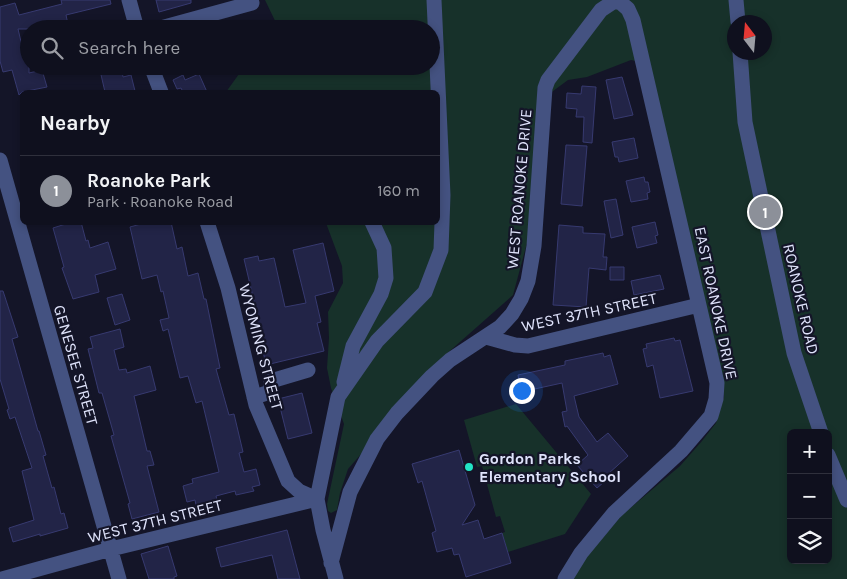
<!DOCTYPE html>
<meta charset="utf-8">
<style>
body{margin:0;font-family:Karla,sans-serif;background:#181927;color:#f1f3f6}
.controls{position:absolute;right:15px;bottom:15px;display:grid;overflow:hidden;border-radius:8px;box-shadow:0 2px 8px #0003}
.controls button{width:45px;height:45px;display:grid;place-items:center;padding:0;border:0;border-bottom:1px solid #2f303c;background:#0f101e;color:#f1f3f6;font:25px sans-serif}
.compass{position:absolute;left:727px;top:15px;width:45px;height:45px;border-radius:50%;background:#0f101e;box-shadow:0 2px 8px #0003;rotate:344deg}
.you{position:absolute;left:521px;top:390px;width:18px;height:18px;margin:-12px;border:4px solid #fff;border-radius:50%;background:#1a73e8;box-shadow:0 0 0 8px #1a73e833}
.badge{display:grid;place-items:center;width:32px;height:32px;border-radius:50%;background:#8c9099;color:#fff;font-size:16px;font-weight:700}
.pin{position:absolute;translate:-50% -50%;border:2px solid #fff;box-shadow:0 1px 5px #0006}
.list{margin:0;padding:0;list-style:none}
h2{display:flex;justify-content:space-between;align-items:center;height:65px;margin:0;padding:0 20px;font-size:21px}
h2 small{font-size:16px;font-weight:400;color:#9b9da4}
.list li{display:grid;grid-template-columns:32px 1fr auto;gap:15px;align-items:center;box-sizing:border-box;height:70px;padding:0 20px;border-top:1px solid #2f303c}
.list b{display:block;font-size:19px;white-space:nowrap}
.list p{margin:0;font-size:16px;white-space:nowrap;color:#9b9da4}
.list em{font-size:16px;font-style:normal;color:#9b9da4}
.icon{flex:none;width:28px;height:28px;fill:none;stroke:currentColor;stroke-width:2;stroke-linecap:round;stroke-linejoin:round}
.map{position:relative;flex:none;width:847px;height:579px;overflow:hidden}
.search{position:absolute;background:#0f101e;box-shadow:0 2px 8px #0003;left:20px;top:20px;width:420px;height:55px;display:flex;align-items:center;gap:12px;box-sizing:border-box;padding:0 18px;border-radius:28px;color:#9b9da4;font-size:19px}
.panel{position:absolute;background:#0f101e;box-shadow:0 2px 8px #0003;left:20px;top:90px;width:420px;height:135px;border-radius:8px}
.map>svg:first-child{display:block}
.green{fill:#17312a;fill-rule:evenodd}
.building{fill:#222447;stroke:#373a70}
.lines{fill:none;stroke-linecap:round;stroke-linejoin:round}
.minor{stroke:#445281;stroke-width:15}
.poi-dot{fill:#22e4c5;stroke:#141528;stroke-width:2}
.labels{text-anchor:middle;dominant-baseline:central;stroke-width:4.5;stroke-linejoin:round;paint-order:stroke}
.street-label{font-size:16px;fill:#dfe3fb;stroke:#141528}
.poi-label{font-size:16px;font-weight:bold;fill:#dfe3fb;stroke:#141528;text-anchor:start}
</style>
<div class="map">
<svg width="847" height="579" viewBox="0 0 847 579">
<rect width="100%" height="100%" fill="#141528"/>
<!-- green -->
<path class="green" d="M265,0H847V579H572L578,567L622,515L680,466L702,441L716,423L724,396L650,64L631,60L587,77L568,80L541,100L530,232L513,295L426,372L397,413L348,469L340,493L337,510L331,513L328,511L327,504L344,424L331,388L327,368L329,338L328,312L343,283L342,266L326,223L438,222V92H226L239,74L260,66H431V29H279ZM734,22H764V52H734ZM791,433H828V560H791Z
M516,404L591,494L565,534L508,552L502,533L505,532L500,516L496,517L482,466L477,467L464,420Z"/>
<!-- building -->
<path class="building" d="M61,0H110L111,4L66,15L69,29H18L23,50L29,49V73L42,70L47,87L22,92L19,95L12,70L3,72L0,61V7L15,3L19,15L62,4Z
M156,0H191V3L159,12Z
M99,66H121L123,77L131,75L135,91L105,92Z
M199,74L207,92H183L181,88L177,89L173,80L183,75L185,80Z
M622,77L633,115L614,119L606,80Z
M582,86L596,87L592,143L583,142L584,117H576L577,109L566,108L567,93L581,94Z
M634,138L638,158L619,162L618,157H615L612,142Z
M566,145L587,146L582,206L561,204Z
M644,177L645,182H648L650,192L647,193L648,199L631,202L626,181Z
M616,199L623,235L611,238L604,201Z
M72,222H81L86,241L88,240L90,248L108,242L116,269L95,275L99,292L73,299L62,268L64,267L53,228Z
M148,222H171L177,249L182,247L188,276L198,273L204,299H206L220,368L216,369L229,415L234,414L243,452L239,453L244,472L256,469L260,485L252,487L254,491L236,495L235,491L216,496L217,500L196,505L195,500L187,502L183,486L193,483L192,479L219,472L202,401L196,403L188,376L180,378L168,329L163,331L160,320L169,318L163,291L161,292L157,275L142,279L130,227Z
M655,222L658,235L655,236L657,243L637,248L632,227Z
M559,225L583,227V233L605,234L603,257H607L606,270L589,268L586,307L553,305Z
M323,243L334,291L315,296L321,322L317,323L324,351L266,365L255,314H257L244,259L258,256L259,261L274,258L285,307L306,303L293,250Z
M610,267H624V280H610Z
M660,275L664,289L634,295L631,281Z
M0,291H3L18,337L12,339L38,431H39L46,455L43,456L52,488L54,487L61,514L64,513L68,528L40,536V534L13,542L9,528L34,520L22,471L32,468L15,417L10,419L7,410L9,409L0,379Z
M122,294L130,320L115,325L107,298Z
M120,329L124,347L114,350L119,370L126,369L127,373L150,366L156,390L134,396L147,451H150L154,465L147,466L159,512L132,519L128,504L130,503L111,436L114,435L102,393H99L88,349L93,348L90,337Z
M674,338L675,341L680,340L693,391L660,398L653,365L647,367L643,349L647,348L646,344Z
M603,353L604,357L610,355L618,384L574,396L579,417L597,442L608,433L628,456L608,474L610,477L597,488L577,465L588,455L567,426L565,427L562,412L567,411L562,383L521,392L518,375L565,365V361Z
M302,393L312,433L288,439L278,399Z
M459,450L475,505L462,525L478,520L484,539L502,533L511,563L466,577L459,554L454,555L452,548L437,552L432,533L436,531L422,481L418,483L412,464Z
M287,530L300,579H278L272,555L221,567L216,548Z
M168,546L177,576L174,577V579H149L141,554Z"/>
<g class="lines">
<!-- minor -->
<path class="minor" d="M129,0L137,29
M736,0L738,22
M157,29L252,3
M740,52L745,122L794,353L821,433
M151,66L161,92
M0,160L119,579
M207,222L228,288L256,405L288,481L299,491L317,499
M486,337L515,345L528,346L699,305
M344,382L353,346L381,294L386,278L384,248L372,222
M254,397L270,392L271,381L308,370
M828,455L847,500
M331,563L350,492L377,439L397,413L432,376L450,360L500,327L512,314L521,299L528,281L534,246L545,88L548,80L601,10L613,2H620L628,9L633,20L717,383L716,399L711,416L681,451L614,513L581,553L565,579
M2,579L111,549L317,499
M336,579L323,530L317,499L338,397L377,341L425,292L441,250L443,195L434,0"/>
</g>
<!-- markers -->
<circle class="poi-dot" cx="469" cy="467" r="5"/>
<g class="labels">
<!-- street labels -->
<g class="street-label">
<text transform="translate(519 189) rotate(-85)">WEST ROANOKE DRIVE</text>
<text transform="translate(801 299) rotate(77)">ROANOKE ROAD</text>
<text transform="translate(716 303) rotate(78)">EAST ROANOKE DRIVE</text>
<text transform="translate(589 312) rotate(-12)">WEST 37TH STREET</text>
<text transform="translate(261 347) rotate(75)">WYOMING STREET</text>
<text transform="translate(76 365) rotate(74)">GENESEE STREET</text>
<text transform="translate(155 521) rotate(-14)">WEST 37TH STREET</text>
</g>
<!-- poi labels -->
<g class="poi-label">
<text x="479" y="458">Gordon Parks<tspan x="479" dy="18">Elementary School</tspan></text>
</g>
</g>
</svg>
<div class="controls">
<button>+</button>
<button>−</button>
<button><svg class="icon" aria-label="layers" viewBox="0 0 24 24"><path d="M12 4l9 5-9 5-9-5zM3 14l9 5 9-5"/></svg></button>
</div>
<svg class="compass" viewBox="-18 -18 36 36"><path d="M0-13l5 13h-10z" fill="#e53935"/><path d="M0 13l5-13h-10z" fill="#9b9da4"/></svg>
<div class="you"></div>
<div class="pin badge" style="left:765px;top:212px">1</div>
<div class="search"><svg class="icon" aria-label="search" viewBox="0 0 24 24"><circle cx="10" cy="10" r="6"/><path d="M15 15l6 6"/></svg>Search here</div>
<section class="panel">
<h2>Nearby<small></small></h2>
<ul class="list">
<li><span class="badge">1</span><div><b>Roanoke Park</b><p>Park · Roanoke Road</p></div><em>160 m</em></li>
</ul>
</section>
</div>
